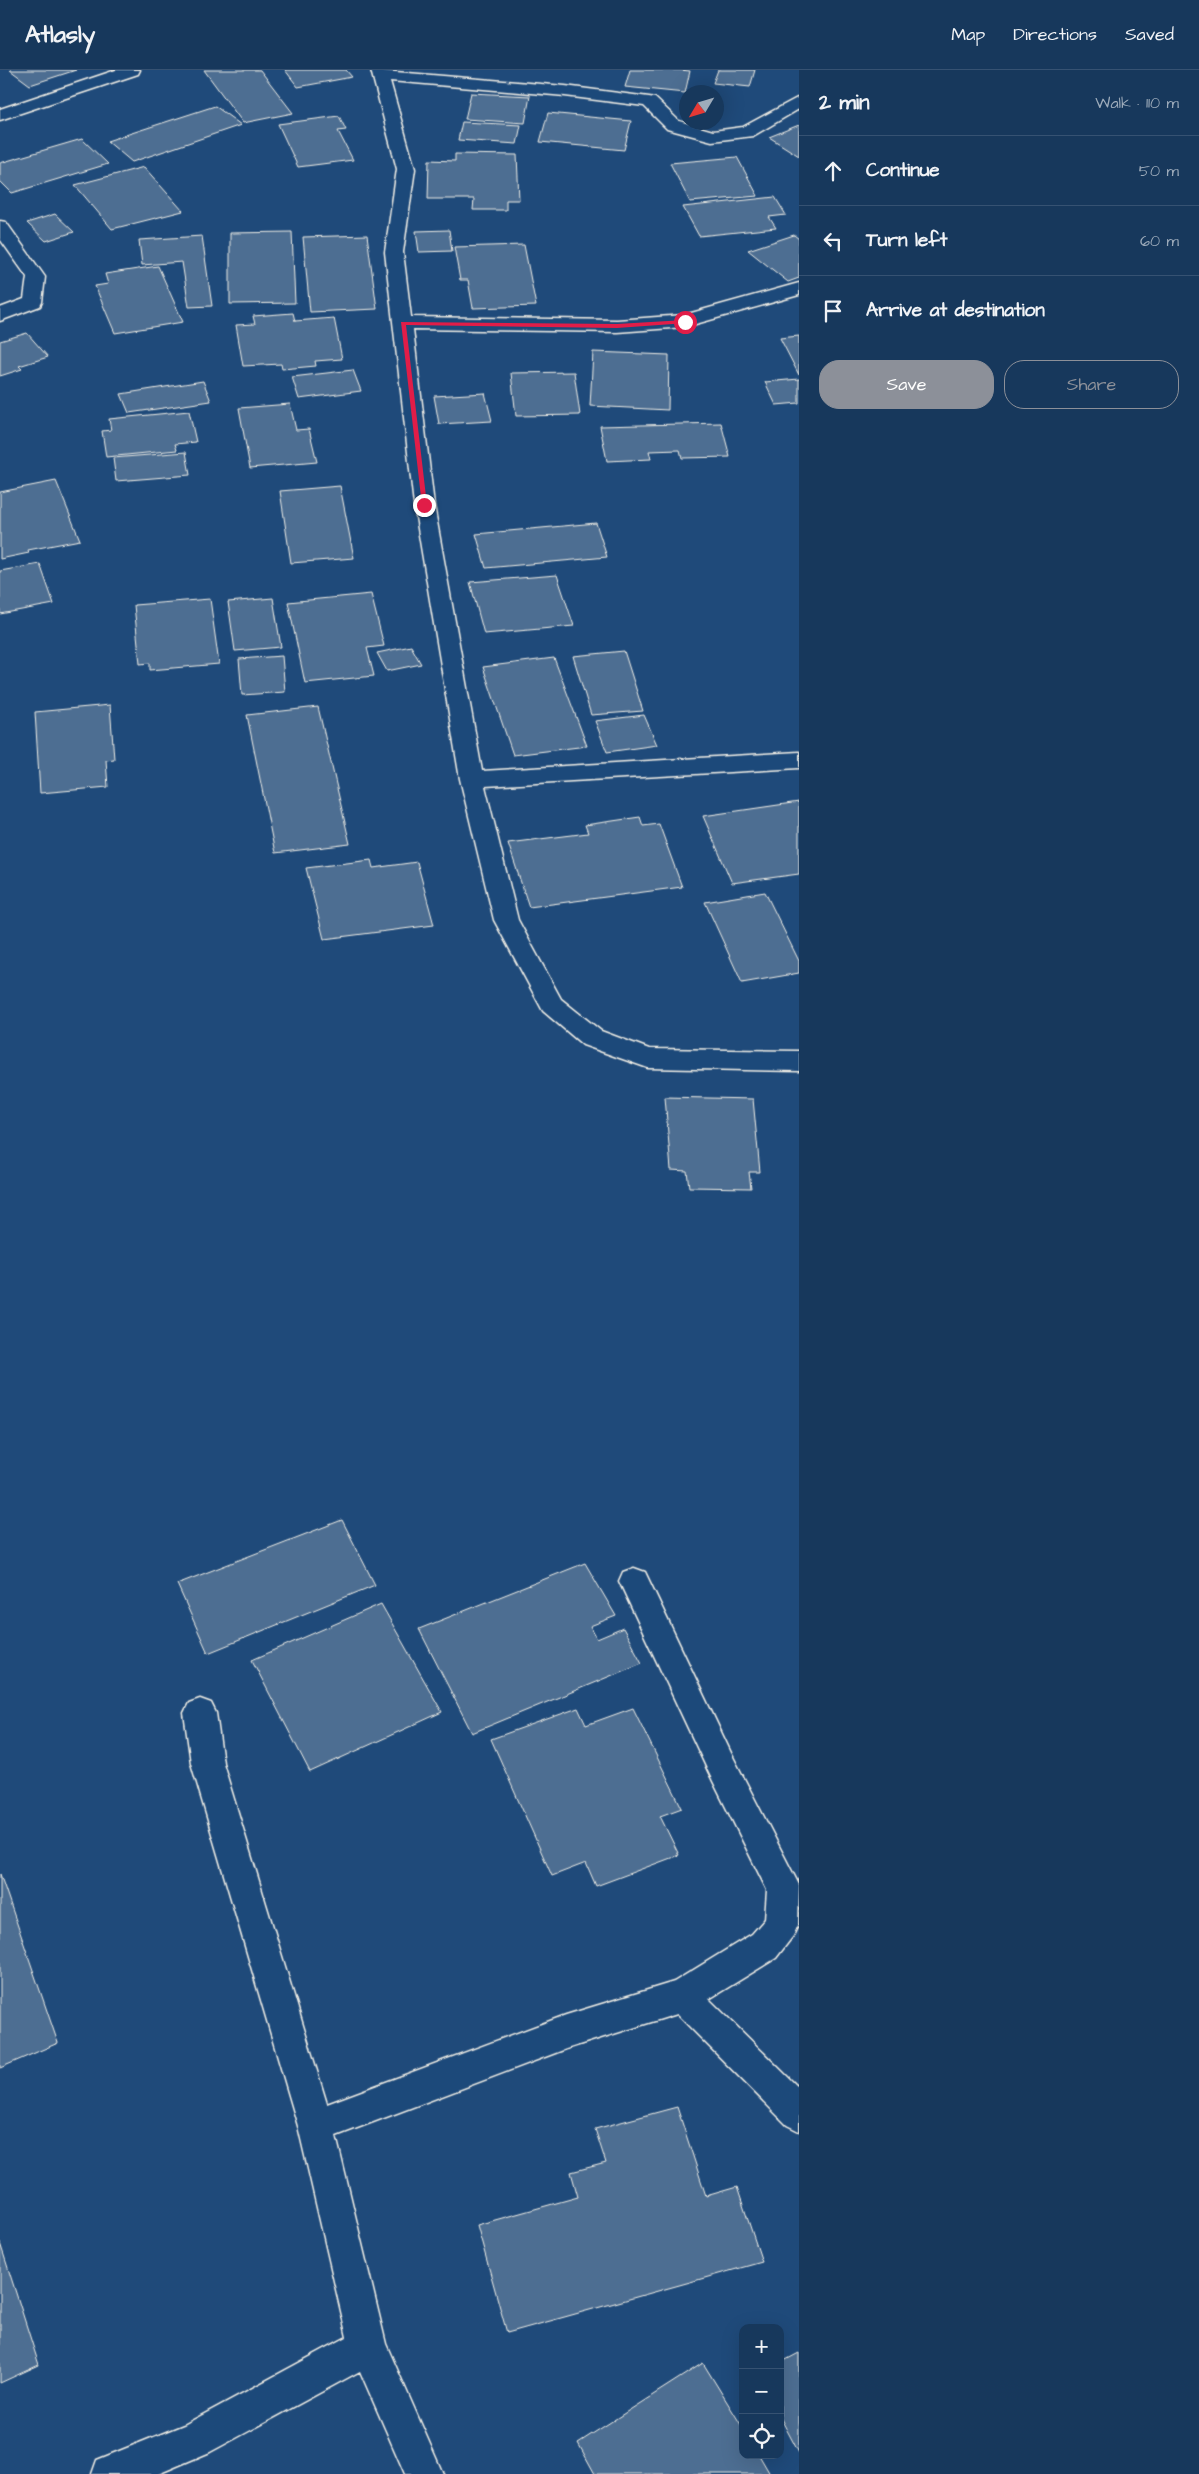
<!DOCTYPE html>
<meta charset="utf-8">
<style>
body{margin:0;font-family:"Architects Daughter",sans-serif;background:#203f62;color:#f1f3f6}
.controls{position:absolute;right:15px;bottom:15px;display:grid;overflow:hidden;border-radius:10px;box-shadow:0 5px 20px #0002}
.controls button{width:45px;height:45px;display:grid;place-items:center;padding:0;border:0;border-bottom:1px solid #365272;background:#17385c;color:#f1f3f6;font:25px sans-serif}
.compass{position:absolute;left:679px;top:15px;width:45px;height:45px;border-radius:50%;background:#17385c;box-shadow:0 5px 20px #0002;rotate:232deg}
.stop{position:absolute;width:15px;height:15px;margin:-11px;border:4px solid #e11d48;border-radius:50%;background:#fff}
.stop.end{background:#e11d48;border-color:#fff;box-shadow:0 1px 5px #0008}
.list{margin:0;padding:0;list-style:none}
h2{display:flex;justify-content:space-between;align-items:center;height:65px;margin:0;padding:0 20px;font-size:21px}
h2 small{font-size:16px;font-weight:400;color:#9eacbb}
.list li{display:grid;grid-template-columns:32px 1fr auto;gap:15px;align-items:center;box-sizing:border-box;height:70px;padding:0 20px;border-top:1px solid #365272}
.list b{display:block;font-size:19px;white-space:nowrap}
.list em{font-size:16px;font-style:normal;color:#9eacbb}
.actions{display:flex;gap:10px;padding:15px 20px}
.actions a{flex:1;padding:11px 0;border:1px solid #8c9099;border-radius:20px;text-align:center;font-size:18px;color:#8c9099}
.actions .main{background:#8c9099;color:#fff}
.icon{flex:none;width:28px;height:28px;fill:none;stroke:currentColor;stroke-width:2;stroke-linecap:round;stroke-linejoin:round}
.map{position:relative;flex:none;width:799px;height:2404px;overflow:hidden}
header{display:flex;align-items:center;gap:30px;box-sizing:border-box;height:70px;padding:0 25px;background:#17385c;border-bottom:1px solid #365272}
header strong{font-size:24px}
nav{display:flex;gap:28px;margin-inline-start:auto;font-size:18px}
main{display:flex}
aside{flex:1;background:#17385c}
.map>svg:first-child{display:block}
.building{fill:#4d6e92;stroke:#f4f1e8}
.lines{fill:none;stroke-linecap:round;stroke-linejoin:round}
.street-casing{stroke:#f4f1e8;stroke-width:3}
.street{fill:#1f4a7a;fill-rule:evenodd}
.route{fill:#e11d48}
</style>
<header>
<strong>Atlasly</strong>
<nav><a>Map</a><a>Directions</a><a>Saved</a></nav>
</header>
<main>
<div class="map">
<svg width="799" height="2404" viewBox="0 0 799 2404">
<rect width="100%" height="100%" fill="#1f4a7a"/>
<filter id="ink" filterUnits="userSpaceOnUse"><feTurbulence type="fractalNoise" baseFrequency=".02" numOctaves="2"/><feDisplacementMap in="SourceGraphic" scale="10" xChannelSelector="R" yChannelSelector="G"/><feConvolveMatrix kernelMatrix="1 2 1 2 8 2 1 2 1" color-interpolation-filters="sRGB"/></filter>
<g filter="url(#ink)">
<!-- building -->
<path class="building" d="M10,0H76L30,15Z
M204,0H260L293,43L243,53Z
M285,0H346L352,7L298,17Z
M630,0H681L690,1L685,23L625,17Z
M718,0H755L750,17L713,13Z
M471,23L530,26L525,53L465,49Z
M215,36L241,55L132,92L107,71Z
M548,43L631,51L624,80L540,72Z
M339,46L346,60L338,61L353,90L298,97L278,54Z
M462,52L521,55L517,74L458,70Z
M799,55V86L769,67Z
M82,69L108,94L12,123L0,111V93Z
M455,84L517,85L519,130H506V140H473L474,129H428L429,90L455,91Z
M737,87L758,126L690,132L670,93Z
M144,97L183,141L112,159L75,115Z
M775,127L786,145L769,147L776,158L699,166L683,137Z
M55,144L74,162L46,171L27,153Z
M449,160L452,181L419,182L416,161Z
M292,162L295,233L230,234V163Z
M367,165L377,239L310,242L303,167Z
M794,165L799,169V208L788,212L748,180Z
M202,166L212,236L189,237L182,192L142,195L139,170Z
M524,175L536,236L473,238L468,210H460L454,177Z
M158,196L183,252L115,263L95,216L108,214L105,204Z
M293,243L295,251L334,248L342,289L315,291L316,296L282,299L281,294L243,296L236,255L255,254L253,246Z
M27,263L48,287L19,296L22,299L0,306V271Z
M799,266V305L780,268Z
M593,282L669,285L668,340L590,336Z
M353,300L361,321L299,329L292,307Z
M574,302L580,345L516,346L511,303Z
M799,309V333L776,335L765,312Z
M203,311L211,331L129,343L121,324Z
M485,323L492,351L439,354L434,326Z
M290,334L296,360L309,359L317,392L250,398L239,338Z
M189,341L196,372L175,374L177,380L106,387L102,361L111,360L109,349Z
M721,353L730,387L682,388L680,380L649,381L651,389L607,391L600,356Z
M186,382L190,405L116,411L113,388Z
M56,411L80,470L28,480L29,483L0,489V422Z
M340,416L354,488L291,493L280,421Z
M596,453L607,487L486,498L476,464Z
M40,494L54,534L0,544V501Z
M557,505L574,556L484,564L470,512Z
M371,524L384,576L367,578L374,606L305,613L288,532Z
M273,528L281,577L235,581L228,532Z
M210,529L219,594L150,600V593L140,594L134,535Z
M411,576L421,594L387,601L377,583Z
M624,581L643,641L591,645L573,586Z
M282,586L285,622L242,625L239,589Z
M554,588L587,676L513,685L483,597Z
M110,635L114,689L106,690L108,717L40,723L35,642Z
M318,637L350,774L275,783L247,645Z
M644,645L657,675L607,682L595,651Z
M799,732V804L732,813L703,746Z
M640,747L643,756L659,754L682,817L529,837L508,773L588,763L585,755Z
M371,790L373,798L417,792L434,855L324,869L306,798Z
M765,822L799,891V903L742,913L705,832Z
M665,1027L753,1029L760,1102H749L751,1118L689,1117L687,1101L671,1100Z
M342,1450L375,1515L208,1583L177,1514Z
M585,1493L616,1546L590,1556L597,1569L623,1558L642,1593L472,1663L419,1559Z
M381,1534L442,1642L310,1702L252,1590Z
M578,1638L586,1655L633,1638L682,1738L660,1746L679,1785L596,1816L586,1793L552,1806L491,1669Z
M0,1804L58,1973L0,1998Z
M677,2037L706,2126L737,2117L762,2192L507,2263L477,2155L578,2127L571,2102L606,2093L595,2059Z
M0,2173L39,2295L0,2313Z
M799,2283V2383L780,2347V2293Z
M703,2293L743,2358V2385H759L770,2404H595L578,2373Z"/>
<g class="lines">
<defs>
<path id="street" d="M116,0H140L138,4L0,50V39Z
M371,0L565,16L649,27L655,28L679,51L713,61L743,57L799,27V39L753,66L712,71L667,59L644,36L565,26L390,11L415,99L403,182L411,247L617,250L684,245L799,213V225L685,257L617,262L413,259L434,435L482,701L799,682V698L485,716L518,850L561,929L601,961L649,979L799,981V1001L648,998L583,975L543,941L494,850L460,709L414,435L385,182L397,99Z
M0,151L6,152L45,207L42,232L40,236L0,251V238L24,229L27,207L0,169Z
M634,1498L645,1502L731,1683L799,1815L798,1855L793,1866L776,1888L709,1929L799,2018V2061L787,2055L677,1944L566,1979L336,2066L386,2274L443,2404H405L360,2301L210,2382L158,2404H92L97,2390L184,2355L347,2267L298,2056L191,1693L184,1643L189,1633L200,1629L211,1633L216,1643L223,1693L327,2034L566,1945L674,1912L752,1864L765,1849L767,1820L709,1703L619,1511L623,1502Z"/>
</defs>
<!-- street casing -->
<use href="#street" class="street-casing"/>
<!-- street -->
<use href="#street" class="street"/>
</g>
</g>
<!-- route -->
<path class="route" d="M685,250L687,253L617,258L406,255L427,435L422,436L401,252L617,254Z"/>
</svg>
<div class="controls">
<button>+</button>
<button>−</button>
<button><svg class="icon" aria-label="locate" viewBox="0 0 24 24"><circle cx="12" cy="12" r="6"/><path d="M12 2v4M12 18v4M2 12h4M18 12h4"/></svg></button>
</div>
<svg class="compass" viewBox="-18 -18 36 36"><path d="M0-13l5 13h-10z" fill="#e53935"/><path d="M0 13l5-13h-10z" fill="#9eacbb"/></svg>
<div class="stop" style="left:685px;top:252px"></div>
<div class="stop end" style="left:424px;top:435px"></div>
</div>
<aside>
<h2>2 min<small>Walk · 110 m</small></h2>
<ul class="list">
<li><svg class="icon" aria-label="ahead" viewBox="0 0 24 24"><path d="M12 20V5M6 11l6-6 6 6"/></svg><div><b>Continue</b></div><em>50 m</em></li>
<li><svg class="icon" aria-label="left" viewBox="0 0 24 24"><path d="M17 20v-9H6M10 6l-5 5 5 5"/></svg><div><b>Turn left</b></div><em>60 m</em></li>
<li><svg class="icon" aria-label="arrive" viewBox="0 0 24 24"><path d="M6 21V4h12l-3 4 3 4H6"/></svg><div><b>Arrive at destination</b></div></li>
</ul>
<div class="actions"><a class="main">Save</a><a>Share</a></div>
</aside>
</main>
